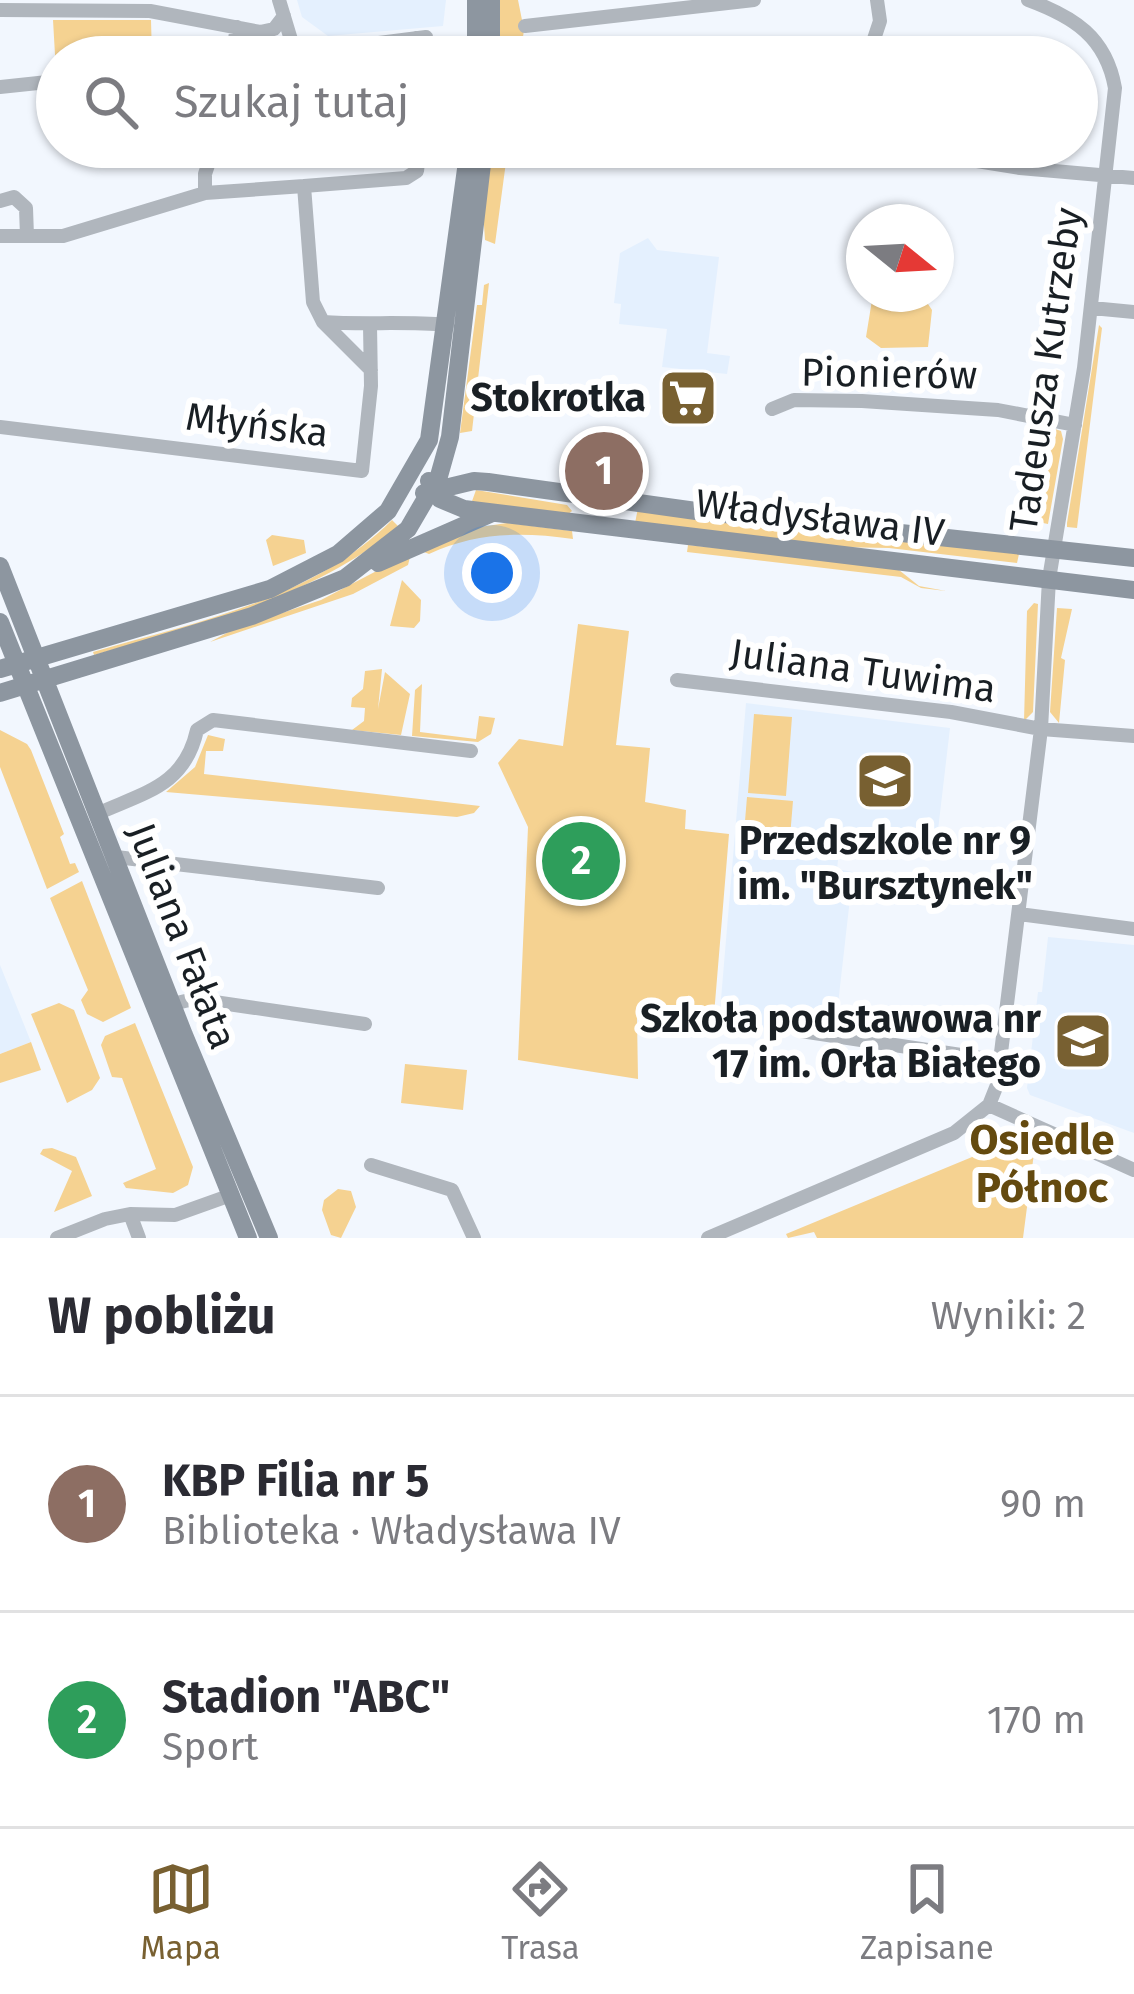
<!DOCTYPE html>
<html lang="pl">
<meta charset="utf-8">
<style>
body{margin:0;font-family:"Fira Sans",sans-serif;background:#f2f2f3;color:#2b2b33}
.compass{position:absolute;left:846px;top:204px;width:108px;height:108px;border-radius:50%;background:#fff;box-shadow:0 3px 9px #0004;rotate:108deg}
.you{position:absolute;left:492px;top:573px;width:42px;height:42px;margin:-30px;border:9px solid #fff;border-radius:50%;background:#1a73e8;box-shadow:0 0 0 18px #1a73e833}
.badge{display:grid;place-items:center;width:78px;height:78px;border-radius:50%;background:#786031;color:#fff;font-size:39px;font-weight:700}
.pin{position:absolute;translate:-50% -50%;border:6px solid #fff;box-shadow:0 3px 12px #0006}
.list{margin:0;padding:0;list-style:none}
h2{display:flex;justify-content:space-between;align-items:center;height:156px;margin:0;padding:0 48px;font-size:51px}
h2 small{font-size:39px;font-weight:400;color:#7c7c81}
.list li{display:grid;grid-template-columns:78px 1fr auto;gap:36px;align-items:center;box-sizing:border-box;height:216px;padding:0 48px;border-top:3px solid #e1e1e2}
.list b{display:block;font-size:45px;white-space:nowrap}
.list p{margin:0;font-size:39px;white-space:nowrap;color:#7c7c81}
.list em{font-size:39px;font-style:normal;color:#7c7c81}
.icon{flex:none;width:66px;height:66px;fill:none;stroke:currentColor;stroke-width:2;stroke-linecap:round;stroke-linejoin:round}
.map{position:relative;flex:none;width:1134px;height:1238px;overflow:hidden}
.search{position:absolute;background:#fff;box-shadow:0 3px 9px #0004;left:36px;right:36px;top:36px;height:132px;display:flex;align-items:center;gap:30px;box-sizing:border-box;padding:0 42px;border-radius:66px;color:#7c7c81;font-size:45px}
.sheet{height:588px;background:#fff}
nav{display:flex;justify-content:space-around;align-items:center;box-sizing:border-box;height:168px;border-top:3px solid #e1e1e2;background:#fff;font-size:33px;color:#7c7c81}
nav a{display:grid;justify-items:center;gap:6px}
nav .on{color:#786031}
.map>svg:first-child{display:block}
.built{fill:#e4f0fe}
.green{fill:#f5d291}
.lines{fill:none;stroke-linecap:round;stroke-linejoin:round}
.street{stroke:#b0b6bd;stroke-width:14}
.secondary{stroke:#8d96a0;stroke-width:18}
.labels{text-anchor:middle;dominant-baseline:central;stroke-width:12;stroke-linejoin:round;paint-order:stroke}
.street-label{font-size:39px;fill:#191f24;stroke:#fff}
.poi-label{font-size:39px;font-weight:bold;fill:#191f24;stroke:#fff;text-anchor:end}
.neighbourhood-label{font-size:42px;font-weight:bold;fill:#644a0f;stroke:#fff}
</style>
<div class="map">
<svg width="1134" height="1238" viewBox="0 0 1134 1238">
<rect width="100%" height="100%" fill="#f2f7fe"/>
<!-- built -->
<path class="built" d="M297,0H446L443,26L328,36L302,17Z
M648,238L657,250L719,257L707,353L730,356L727,374L662,367L667,329L619,324L621,304L614,303L620,253Z
M746,703L950,728L936,847L841,834L837,869L853,872L837,1013L811,1009L809,1018L787,1015L785,1031L719,1023Z
M1048,937L1134,945V1133L1030,1095L1027,1088L1038,992H1042Z
M0,965L31,1042L0,1054Z"/>
<!-- green -->
<path class="green" d="M499,0H518L524,30L520,57H498Z
M53,20H151L152,57H57L56,72Z
M491,147H508L495,244L485,240L483,210Z
M489,283L472,431L460,433L477,305H482L484,285Z
M883,294L922,295L932,310L928,347L881,348L866,337L872,300Z
M1099,325L1102,328L1077,528L1067,527V523Z
M1052,428L1061,431L1063,439L1048,524L1033,521L1030,514Z
M476,490L567,505L572,511L567,515L471,504Z
M638,508L1019,554L1017,563L889,548L836,547L635,523Z
M392,520L399,527C311,598 201,625 94,655L93,652C197,622 313,599 392,520Z
M507,523L572,531L573,539C521,532 477,532 429,554L424,552L473,528Z
M272,535L304,540L306,553L273,566L266,540Z
M688,545L894,566L919,586L946,591L921,588L901,577L687,552Z
M411,553L408,565L353,594L210,642L234,629L321,600Z
M402,580L421,600L420,621L414,628L390,626Z
M1034,603L1038,604L1033,712L1024,721L1027,611Z
M1057,608L1072,609L1061,658L1065,660L1059,723L1050,712Z
M578,624L629,631L616,745L650,748L645,802L686,810L685,829L729,834L713,1027L637,1018L638,1079L518,1060L528,827L498,763L519,739L563,746Z
M382,669L378,709L385,672L410,694L401,735L352,730L364,721L365,708L351,707L352,698L363,689L365,671Z
M422,684L420,732L476,739L479,716L495,718L491,734L478,742L412,736L415,690Z
M754,714L792,717L786,796L748,793Z
M0,730L27,744L31,750L64,834L60,837L70,864L75,863L79,872L47,889L0,767Z
M208,735L225,739L223,751H206L204,774L480,806L474,813L457,817L166,792L195,767Z
M747,797L793,801L790,837L744,833Z
M82,881L131,1008L103,1022L87,1014L81,1000L88,990L50,898Z
M59,1003L74,1010L100,1078L92,1090L67,1103L31,1014Z
M135,1023L193,1167L188,1185L173,1193L126,1188L123,1183L156,1169L122,1078L112,1077L101,1045L105,1036Z
M31,1042L41,1070L0,1083V1054Z
M405,1064L467,1070L463,1110L401,1103Z
M52,1148L76,1157L92,1196L54,1212L72,1171L40,1154L43,1149Z
M989,1150L1034,1153L1023,1238H817L814,1232L788,1238L786,1234Z
M338,1189L351,1191L356,1207L341,1238L331,1235L322,1210L324,1200Z"/>
<g class="lines">
<!-- street -->
<path class="street" d="M279,0L295,53
M0,10L150,11L260,32L274,29L284,16
M525,26L754,0
M416,38L428,57
M232,57L237,27
M269,57L426,37
M868,57L880,21L877,0
M0,87L57,81
M890,147L1020,168L1134,178
M558,151L576,147
M304,186L406,178L417,171L420,147
M205,193V174L214,147
M0,201L14,197L26,208L27,236
M0,236H63L205,193L304,186L313,302L323,322C365,325 404,321 447,325
M1092,308L1134,312
M323,322L371,370
M772,409L794,400L862,401L998,410L1075,425
M0,427L362,471L371,386L370,325
M677,680L951,712L1041,729L1134,736
M99,813C146,792 185,785 197,730L213,720L471,751
M116,857L378,888
M1019,914L1134,929
M172,1004L194,999L365,1024
M801,1031L1001,1061
M989,1105L1134,1170
M371,1165L452,1190L474,1238
M130,1214L175,1215L231,1195
M57,1238L105,1219L130,1214L139,1238
M708,1238L954,1133L989,1105L997,1085L1041,729L1049,579L1084,368L1115,88C1106,37 1074,17 1028,0"/>
<!-- secondary -->
<path class="secondary" d="M476,57V0
M491,57V0
M429,481L440,499L464,509L1134,590
M424,493L474,481L488,482L696,511L1134,558
M378,563L490,514
M0,566L184,1035L269,1238
M0,622L248,1238
M0,669L270,589L338,554L388,511L429,440L469,147
M0,693L252,616L345,578L408,529L439,476L450,437L484,147"/>
</g>
<!-- icons -->
<defs>
<symbol id="supermarket-square" viewBox="-11 -11 22 22"><rect x="-9" y="-9" width="18" height="18" rx="4" fill="#786031" stroke="#fff"/><path d="M-6-5.5h2.5l.6 2H6L4.5 2H-2.5L-4.4-4H-6ZM-1.5 3.2a1.3 1.3 0 1 0 .1 0ZM3 3.2a1.3 1.3 0 1 0 .1 0Z" fill="#fff"/></symbol>
<symbol id="school-square" viewBox="-11 -11 22 22"><rect x="-9" y="-9" width="18" height="18" rx="4" fill="#786031" stroke="#fff"/><path d="M0-5L7-2L0 1L-7-2ZM-4 1L0 2.5L4 1V4Q0 6-4 4Z" fill="#fff"/></symbol>
</defs>
<g fill-rule="evenodd">
<use href="#supermarket-square" x="655" y="365" width="66" height="66"/>
<use href="#school-square" x="852" y="748" width="66" height="66"/>
<use href="#school-square" x="1050" y="1008" width="66" height="66"/>
</g>
<g class="labels">
<!-- street labels -->
<g class="street-label">
<text transform="translate(1046 370) rotate(-82)">Tadeusza Kutrzeby</text>
<text transform="translate(889 374) rotate(1)">Pionierów</text>
<text transform="translate(257 425) rotate(7)">Młyńska</text>
<text transform="translate(820 518) rotate(7)">Władysława IV</text>
<text transform="translate(863 671) rotate(8)">Juliana Tuwima</text>
<text transform="translate(182 936) rotate(69)">Juliana Fałata</text>
</g>
<!-- poi labels -->
<g class="poi-label">
<text x="646" y="398">Stokrotka</text>
<text x="885" y="841" text-anchor="middle">Przedszkole nr 9<tspan x="885" dy="45">im. "Bursztynek"</tspan></text>
<text x="1041" y="1019">Szkoła podstawowa nr<tspan x="1041" dy="45">17 im. Orła Białego</tspan></text>
</g>
<!-- neighbourhood labels -->
<g class="neighbourhood-label">
<text x="1042" y="1140">Osiedle<tspan x="1042" dy="48">Północ</tspan></text>
</g>
</g>
</svg>
<svg class="compass" viewBox="-18 -18 36 36"><path d="M0-13l5 13h-10z" fill="#e53935"/><path d="M0 13l5-13h-10z" fill="#7c7c81"/></svg>
<div class="you"></div>
<div class="pin badge" style="left:604px;top:471px;background:#8d6e63">1</div>
<div class="pin badge" style="left:581px;top:861px;background:#2e9e5b">2</div>
<div class="search"><svg class="icon" aria-label="search" viewBox="0 0 24 24"><circle cx="10" cy="10" r="6"/><path d="M15 15l6 6"/></svg>Szukaj tutaj</div>
</div>
<section class="sheet">
<h2>W pobliżu<small>Wyniki: 2</small></h2>
<ul class="list">
<li><span class="badge" style="background:#8d6e63">1</span><div><b>KBP Filia nr 5</b><p>Biblioteka · Władysława IV</p></div><em>90 m</em></li>
<li><span class="badge" style="background:#2e9e5b">2</span><div><b>Stadion &quot;ABC&quot;</b><p>Sport</p></div><em>170 m</em></li>
</ul>
</section>
<nav>
<a class="on"><svg class="icon" aria-label="map" viewBox="0 0 24 24"><path d="M3 6l6-2 6 2 6-2v14l-6 2-6-2-6 2zM9 4v14M15 6v14"/></svg>Mapa</a>
<a><svg class="icon" aria-label="directions" viewBox="0 0 24 24"><path d="M12 3l9 9-9 9-9-9zM9 14v-3h6M13 9l2 2-2 2"/></svg>Trasa</a>
<a><svg class="icon" aria-label="saved" viewBox="0 0 24 24"><path d="M7 4h10v16l-5-4-5 4z"/></svg>Zapisane</a>
</nav>
